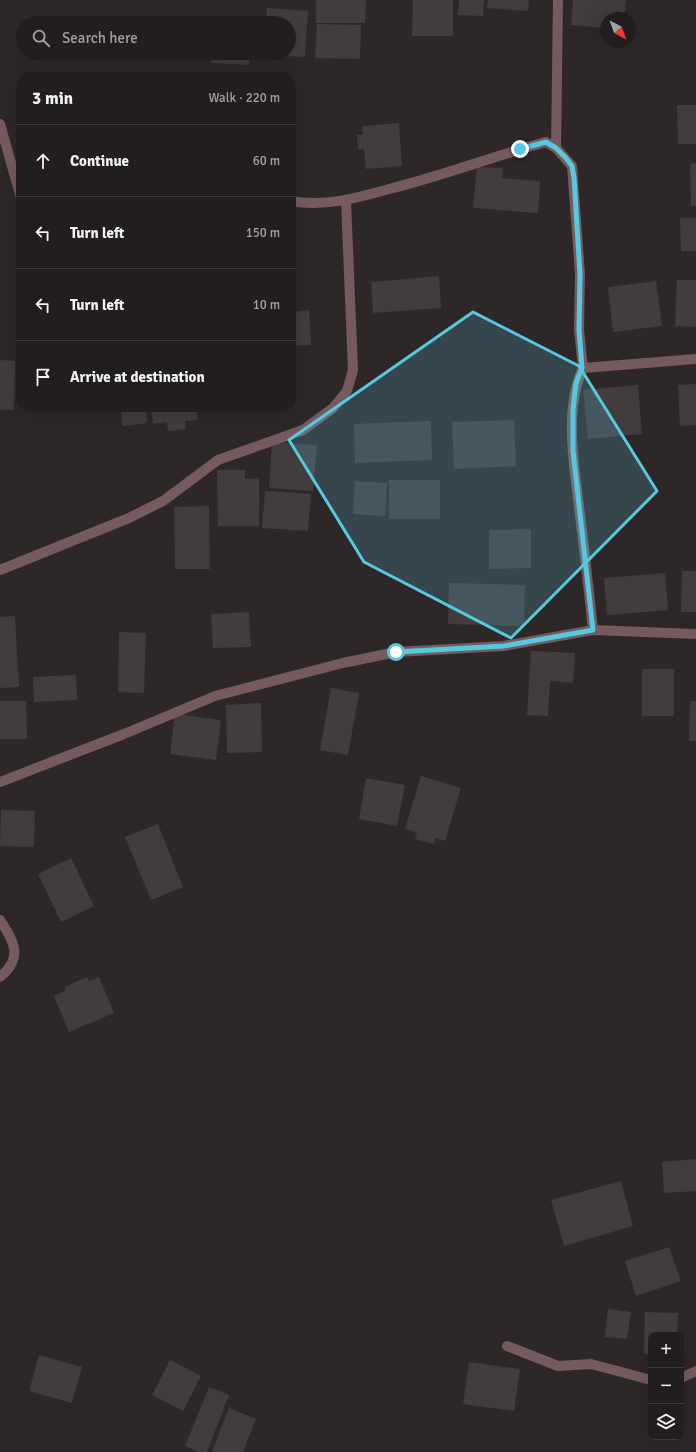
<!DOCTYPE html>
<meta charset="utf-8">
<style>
body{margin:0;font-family:Signika,sans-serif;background:#2a2627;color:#f1f3f6}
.controls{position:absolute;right:12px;bottom:12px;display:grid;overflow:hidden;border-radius:8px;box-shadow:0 4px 16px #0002}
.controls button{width:36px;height:36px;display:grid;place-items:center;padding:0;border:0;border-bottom:1px solid #3f3b3c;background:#221d1e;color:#f1f3f6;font:20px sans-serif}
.compass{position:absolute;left:600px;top:12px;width:36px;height:36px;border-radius:50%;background:#221d1e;box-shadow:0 4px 16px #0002;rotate:139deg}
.stop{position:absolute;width:12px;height:12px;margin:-9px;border:3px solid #56c9e0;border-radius:50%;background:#fff}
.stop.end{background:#56c9e0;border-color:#fff;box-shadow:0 1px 4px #0008}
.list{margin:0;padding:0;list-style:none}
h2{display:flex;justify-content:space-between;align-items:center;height:52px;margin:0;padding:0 16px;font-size:17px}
h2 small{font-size:13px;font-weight:400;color:#a2a2a4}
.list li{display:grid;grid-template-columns:26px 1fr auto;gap:12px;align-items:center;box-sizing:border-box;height:72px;padding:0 16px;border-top:1px solid #3f3b3c}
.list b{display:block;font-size:15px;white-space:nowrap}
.list em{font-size:13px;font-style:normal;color:#a2a2a4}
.icon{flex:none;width:22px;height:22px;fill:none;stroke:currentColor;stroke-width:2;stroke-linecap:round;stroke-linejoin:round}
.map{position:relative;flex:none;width:696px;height:1452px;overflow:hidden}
.search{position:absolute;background:#221d1e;box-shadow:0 4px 16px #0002;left:16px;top:16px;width:280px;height:44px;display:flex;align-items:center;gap:10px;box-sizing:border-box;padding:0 14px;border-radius:22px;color:#a2a2a4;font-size:15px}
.panel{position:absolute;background:#221d1e;box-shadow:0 4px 16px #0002;left:16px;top:72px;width:280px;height:340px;border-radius:16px}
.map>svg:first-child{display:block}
.building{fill:#433c3d}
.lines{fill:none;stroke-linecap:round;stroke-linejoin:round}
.street{stroke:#755a60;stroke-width:10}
.route{stroke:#56c9e0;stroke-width:5}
.marked{fill:#56c9e0;fill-opacity:0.2;stroke:#56c9e0;stroke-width:3;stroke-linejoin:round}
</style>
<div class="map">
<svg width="696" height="1452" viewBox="0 0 696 1452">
<rect width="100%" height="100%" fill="#2e2728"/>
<!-- building -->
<path class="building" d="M316,0H366L365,23H316Z
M413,0H453V36H412Z
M459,0H484L483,16L458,15Z
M488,0H529L528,11L487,8Z
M573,0H626L624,18H606V28L571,25Z
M267,8L308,11L305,57L264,55V53H289V23H266Z
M214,16L253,18L252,23H214Z
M317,24L361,25L360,59L315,58Z
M212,53H250L249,65L211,63Z
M677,105H696V144H678Z
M399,123L402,166L366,169L364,149L358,150L357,135H363L362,126Z
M696,163V206H691L690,164Z
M477,167L503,168L502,178L540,181L538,213L473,208Z
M680,218H696V251H681Z
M439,276L441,308L373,313L371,282Z
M677,280H696V327L675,326Z
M656,281L662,326L613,332L608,287Z
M309,310L311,345L291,346V312Z
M0,360L15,361L14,410H0Z
M696,384V425L680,426L678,385Z
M638,385L642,434L588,439L583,390Z
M121,407H146L147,423L122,426Z
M151,407H196L198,420L185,421L186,429L168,431L167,422L153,424Z
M254,407H275V410H254Z
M514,420L516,466L454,469L452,422Z
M431,421L432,460L355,463L354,424Z
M272,442L317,445L313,491L269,488Z
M217,470H245V479L259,478V526H218Z
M389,480H440V519H389Z
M355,481L387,483L385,516L353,514Z
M265,491L311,494L308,531L262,528Z
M209,506L210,569H175L174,507Z
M531,529V568L489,569V530Z
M682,571H696V612H681Z
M665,573L668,610L607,615L604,578Z
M449,583L525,585L524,626L448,624Z
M249,612L251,647L213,648L211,614Z
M15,616L19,687L0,688V617Z
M119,632L146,633L144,693L118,692Z
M531,651L575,653L573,683L550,681L548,716L527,715Z
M642,669H674V716H642Z
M76,675L77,700L34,702L33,677Z
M331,688L359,693L348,755L320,750Z
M0,701H26L27,739H0Z
M690,701H696V741H689Z
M261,703L262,752L227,753L226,705Z
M175,714L221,720L216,760L170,754Z
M421,776L461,788L445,841L435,838L434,844L415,839L417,833L405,829Z
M366,778L405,785L397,826L359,819Z
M1,810L35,811L34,847L0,846Z
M158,824L183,887L151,900L125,837Z
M71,858L94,906L61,922L38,874Z
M87,977L89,981L99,977L114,1013L69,1032L54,996L66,990L65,987Z
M696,1159V1191L664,1193L662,1162Z
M621,1181L633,1226L564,1246L551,1200Z
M669,1247L681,1281L636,1296L625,1261Z
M608,1309L631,1312L627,1339L605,1337Z
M645,1312L678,1313L677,1335H651V1354H644Z
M39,1355L82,1367L72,1403L29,1391Z
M170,1360L201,1376L183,1411L152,1395Z
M469,1362L520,1369L514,1411L463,1404Z
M209,1387L229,1395L207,1452H199L185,1446Z
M229,1408L256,1419L243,1452H212Z"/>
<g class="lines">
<!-- street -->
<path class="street" d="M0,124L21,198
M556,148L558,0
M291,201C324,207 358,198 389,189C442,176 494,156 546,142L556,148L572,166L580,274L579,330L583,368
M0,570L129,518L163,501L218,460L303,430L333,408L347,391L353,370L346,201
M593,630C589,592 585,554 580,515C575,470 563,411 583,368L696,359
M0,782L124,734L215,696L343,663L396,652L504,646L593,630L696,634
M0,920C15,942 23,958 0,977
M507,1346L558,1366L591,1364L651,1380
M681,1378L696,1371"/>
</g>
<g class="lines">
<!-- route -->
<path class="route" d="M396,652L504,646L593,630L573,451V409L576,383L582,368L579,330L580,274L574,178L572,166L566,158L556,148L546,142L520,149"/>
</g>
<!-- marked area -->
<path class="marked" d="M473,312L579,366L657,491L511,638L364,562L289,440Z"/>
</svg>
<div class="controls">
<button>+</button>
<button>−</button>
<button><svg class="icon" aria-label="layers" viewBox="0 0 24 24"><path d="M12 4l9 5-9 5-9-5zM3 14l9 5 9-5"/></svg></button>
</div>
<svg class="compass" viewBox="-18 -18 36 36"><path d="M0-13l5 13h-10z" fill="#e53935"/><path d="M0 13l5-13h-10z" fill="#a2a2a4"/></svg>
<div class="stop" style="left:396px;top:652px"></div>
<div class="stop end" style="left:520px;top:149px"></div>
<div class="search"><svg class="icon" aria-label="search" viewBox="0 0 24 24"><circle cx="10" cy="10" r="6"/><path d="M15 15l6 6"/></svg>Search here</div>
<section class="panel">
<h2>3 min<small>Walk · 220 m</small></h2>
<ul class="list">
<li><svg class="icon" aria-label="ahead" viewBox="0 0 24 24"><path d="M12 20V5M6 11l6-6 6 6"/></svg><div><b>Continue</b></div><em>60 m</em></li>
<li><svg class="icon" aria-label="left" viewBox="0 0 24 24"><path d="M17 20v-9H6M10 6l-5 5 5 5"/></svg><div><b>Turn left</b></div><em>150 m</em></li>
<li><svg class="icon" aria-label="left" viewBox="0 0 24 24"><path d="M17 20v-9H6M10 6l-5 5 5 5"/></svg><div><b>Turn left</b></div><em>10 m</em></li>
<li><svg class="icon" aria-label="arrive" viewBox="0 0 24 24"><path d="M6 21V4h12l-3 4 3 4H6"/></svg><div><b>Arrive at destination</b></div></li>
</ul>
</section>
</div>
